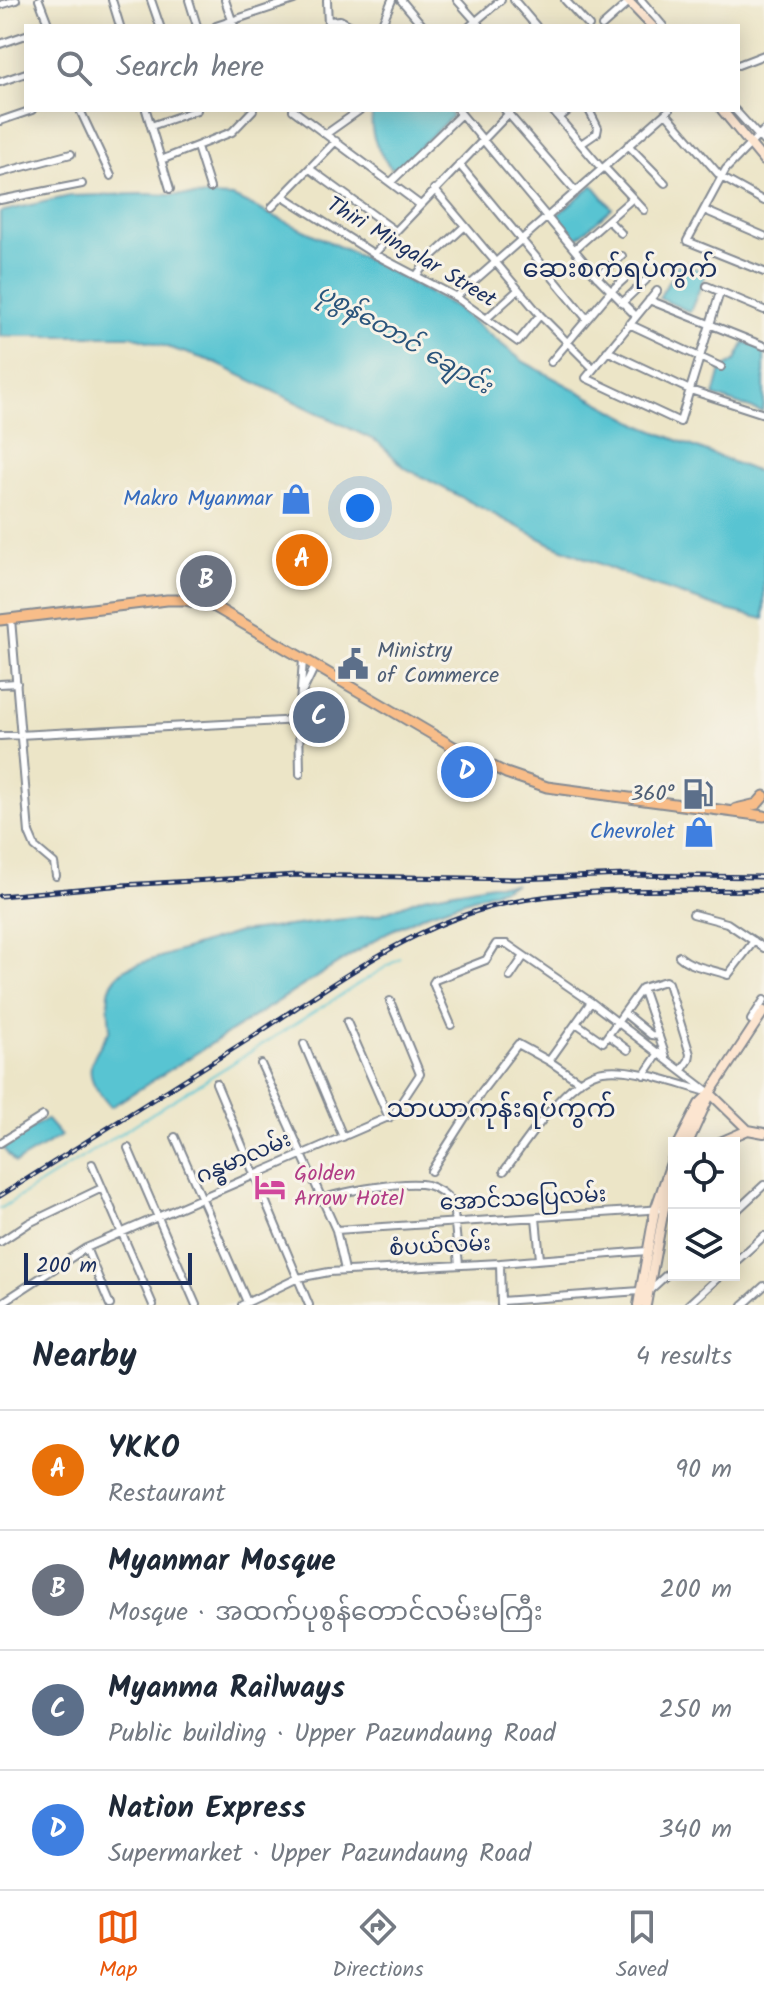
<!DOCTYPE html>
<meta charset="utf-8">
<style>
body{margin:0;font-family:Kalam,"Noto Sans Myanmar",sans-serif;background:#f2f2f3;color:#1f2937}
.controls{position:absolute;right:24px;bottom:24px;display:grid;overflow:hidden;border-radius:0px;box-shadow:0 4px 20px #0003}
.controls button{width:72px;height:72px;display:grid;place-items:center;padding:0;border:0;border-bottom:2px solid #e0e1e3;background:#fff;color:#1f2937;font:40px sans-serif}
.scale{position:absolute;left:24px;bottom:20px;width:168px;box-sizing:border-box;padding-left:8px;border:4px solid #1b2f5e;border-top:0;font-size:22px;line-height:28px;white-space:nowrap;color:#1b2f5e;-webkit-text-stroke:6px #f7f3e8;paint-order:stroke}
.you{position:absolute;left:360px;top:508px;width:28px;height:28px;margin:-20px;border:6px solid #fff;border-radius:50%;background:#1a73e8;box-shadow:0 0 0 12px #1a73e833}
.badge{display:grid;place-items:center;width:52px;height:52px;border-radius:50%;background:#ea580c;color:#fff;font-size:26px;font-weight:700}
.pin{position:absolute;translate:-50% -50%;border:4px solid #fff;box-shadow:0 2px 8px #0006}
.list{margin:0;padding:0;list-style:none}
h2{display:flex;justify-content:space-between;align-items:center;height:104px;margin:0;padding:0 32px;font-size:34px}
h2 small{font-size:26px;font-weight:400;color:#747a83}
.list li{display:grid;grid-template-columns:52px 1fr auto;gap:24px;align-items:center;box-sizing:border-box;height:120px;padding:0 32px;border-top:2px solid #e0e1e3}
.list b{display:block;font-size:30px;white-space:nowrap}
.list p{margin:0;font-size:26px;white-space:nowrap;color:#747a83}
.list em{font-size:26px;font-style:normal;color:#747a83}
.icon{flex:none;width:44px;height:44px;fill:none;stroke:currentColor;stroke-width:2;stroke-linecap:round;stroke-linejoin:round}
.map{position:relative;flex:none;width:764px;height:1305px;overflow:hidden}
.search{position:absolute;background:#fff;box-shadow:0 4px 20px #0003;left:24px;right:24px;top:24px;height:88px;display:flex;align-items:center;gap:20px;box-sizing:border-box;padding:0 28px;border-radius:0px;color:#747a83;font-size:30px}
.sheet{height:584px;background:#fff}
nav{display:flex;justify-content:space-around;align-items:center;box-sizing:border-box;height:112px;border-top:2px solid #e0e1e3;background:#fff;font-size:22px;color:#747a83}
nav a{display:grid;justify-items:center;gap:4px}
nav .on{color:#ea580c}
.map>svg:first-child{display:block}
.water{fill:#58c4d2;stroke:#3a7a98;stroke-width:2}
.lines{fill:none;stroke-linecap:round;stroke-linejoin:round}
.stream{stroke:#58c4d2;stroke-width:2}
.street-casing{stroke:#848a92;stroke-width:10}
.secondary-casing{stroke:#848a92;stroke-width:12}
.primary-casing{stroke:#848a92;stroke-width:13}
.street{stroke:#fff;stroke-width:6}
.secondary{stroke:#fce5d0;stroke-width:8}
.primary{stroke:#f8bd89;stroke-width:9}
.rail-casing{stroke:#1b2f5e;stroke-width:5}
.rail{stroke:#f7f3e8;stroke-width:2;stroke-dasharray:6;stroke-linecap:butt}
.labels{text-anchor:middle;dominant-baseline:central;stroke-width:6;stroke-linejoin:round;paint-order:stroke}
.street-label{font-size:22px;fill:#1b2f5e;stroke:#f7f3e8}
.shop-label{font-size:22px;fill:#366cbe;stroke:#f7f3e8;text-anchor:end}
.service-label{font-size:22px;fill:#4e5e75;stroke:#f7f3e8;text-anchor:start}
.hotel-label{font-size:22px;fill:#b23c85;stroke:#f7f3e8;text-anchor:start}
.water-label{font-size:24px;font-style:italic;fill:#2a547b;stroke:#f7f3e8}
.quarter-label{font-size:26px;fill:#1b2f5e;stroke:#f7f3e8}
</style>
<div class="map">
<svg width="764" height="1305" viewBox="0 0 764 1305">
<rect width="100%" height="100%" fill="#f7f3e8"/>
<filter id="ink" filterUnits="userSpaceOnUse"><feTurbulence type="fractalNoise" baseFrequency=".0125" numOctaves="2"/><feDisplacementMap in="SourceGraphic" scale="16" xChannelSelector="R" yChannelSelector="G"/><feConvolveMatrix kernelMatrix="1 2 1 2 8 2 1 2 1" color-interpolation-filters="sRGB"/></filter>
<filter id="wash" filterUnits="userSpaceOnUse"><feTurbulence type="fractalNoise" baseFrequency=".006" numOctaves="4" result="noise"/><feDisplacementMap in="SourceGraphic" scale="32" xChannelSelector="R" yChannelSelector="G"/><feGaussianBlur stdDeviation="1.8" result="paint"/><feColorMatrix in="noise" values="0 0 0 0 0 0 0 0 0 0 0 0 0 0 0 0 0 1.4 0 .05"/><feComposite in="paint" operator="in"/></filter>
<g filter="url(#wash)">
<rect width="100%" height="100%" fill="#ece5c7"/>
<!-- water -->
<path class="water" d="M373,110H448L452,116L399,167L391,168C377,151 368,131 373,110Z
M593,185L612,208L576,239L556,216Z
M142,194L233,197L372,262L452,305L524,362L644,427L755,471L764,470V619L727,610L644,582L551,544L405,468L378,442L211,361L132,336H0V212L70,196Z
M680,262L706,273L690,312L659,298Z
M745,342L764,349V405L762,412L714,396L721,370L736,360Z
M492,884H515L426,914L388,932L111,1107C80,1073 88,1064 110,1030C109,1004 101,982 129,967L239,932L378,915L423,897Z
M46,1119L61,1136L15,1163L2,1147Z"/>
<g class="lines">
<!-- stream -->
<path class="stream" d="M0,1209L400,958"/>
</g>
</g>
<g filter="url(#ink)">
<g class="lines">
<defs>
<path id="street" d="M39,0L49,26
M112,0L120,26
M151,0L160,26
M189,0L197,26
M225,0L234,26
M327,0L328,26
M401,0L423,26
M457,0L480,26
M514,0L536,26
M565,0L589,26
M641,0L663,26
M0,5L16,0
M329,21L340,20L351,26
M216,26L294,0
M381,26L392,0
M470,26L501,0
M602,26L629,2
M0,44L26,35
M738,65L764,55
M0,82L26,73
M80,110L111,176
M146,110L170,189
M293,110L419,204
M458,110L597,277L636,316
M505,110L576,192
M552,110L602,169
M735,110L764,142
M666,113L721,177L764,201
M559,118L569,110
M0,121L32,110
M151,126L197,110
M764,130L726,169L687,241L764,272
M326,134L360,110
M581,144L597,133L598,128L589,110
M628,145L665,183
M197,147L210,188
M161,160L232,132L253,110
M459,164L587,319
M604,167L644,210
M310,169L394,230
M0,173L71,154
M391,182L461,114
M434,189L540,315L593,368
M283,196L374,254L456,297L518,342L540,315
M0,200L82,184
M272,207L336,141
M704,210L764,236
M608,220L621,233
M576,248L633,198
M374,254L512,110
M416,276L429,259L465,226
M597,277L622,256
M707,286L764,310
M657,291L586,378L680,422L720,292
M456,297L669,110
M649,300L764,346
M622,303L646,280
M486,319L518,290
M629,324L721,367
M607,351L690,390L764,414
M551,362L610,292L635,269
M11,619L29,833L35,847L54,863L56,876
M0,684L17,683
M303,691L315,666
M0,736L299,720
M300,774L299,720L303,659
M693,914L727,923L764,948
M679,956C692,968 713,969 728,975L754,941
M510,977L524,956
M642,988L666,1057
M624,1013L651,1035L659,1036
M347,1022L389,1118
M576,1023L603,1042L642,988L665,981L668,983L690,1054L689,1060L682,1070
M756,1023L751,1020L764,1000
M451,1025L433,983L435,980L486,960L496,944H507L591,1002L710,1093
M608,1035L628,1050
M304,1044L343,1137
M549,1061L591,1002
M261,1064L336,1230L345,1270
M644,1075L659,1053
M216,1083L309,1305
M175,1137L247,1302
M0,1143L43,1116
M128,1148L196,1305
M92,1164L153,1305
M431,1171L482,1091L518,1044L549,1061L580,1082
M504,1171C526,1143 567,1076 603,1071C632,1066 677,1084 707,1092
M322,1199C343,1191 407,1180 427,1185C437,1188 447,1195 453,1203L459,1265
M734,1213L764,1185
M536,1218L540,1259
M336,1230L664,1209
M0,1242L29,1223L102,1188
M86,1248L110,1305
M500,1263L501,1305
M734,1263L764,1236
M650,1290L674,1268
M501,1301L640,1291
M0,1304L86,1248L393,1115L420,1074L390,1001
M242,1305L298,1278L329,1272L500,1263L647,1251
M688,1305L721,1275
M743,1305L764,1286"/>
<path id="secondary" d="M627,0L652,26
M722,110L764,161
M710,1093L748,1130
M679,1143L699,1104L710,1093L764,1011
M688,1143L709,1097
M718,1143L748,1130L764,1133
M638,1305L655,1210L674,1154
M646,1305L664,1209L674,1175"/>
<path id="primary" d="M0,620L167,600H185L215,607L459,750L506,773L547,787L764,816
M736,809L757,804L764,796"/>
</defs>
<!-- street casing -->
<use href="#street" class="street-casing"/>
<!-- secondary casing -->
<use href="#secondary" class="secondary-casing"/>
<!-- primary casing -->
<use href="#primary" class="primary-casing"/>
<!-- street -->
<use href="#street" class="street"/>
<!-- secondary -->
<use href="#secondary" class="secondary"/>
<!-- primary -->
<use href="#primary" class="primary"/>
<defs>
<path id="rail" d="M0,896L123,885L297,875L516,879L626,875L764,877
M0,1196C84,1143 168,1090 252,1037C331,986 410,925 503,904C589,885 677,892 764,890"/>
</defs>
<!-- rail casing -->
<use href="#rail" class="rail-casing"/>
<!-- rail -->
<use href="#rail" class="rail"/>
</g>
</g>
<!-- icons -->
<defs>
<symbol id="shop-bare" viewBox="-9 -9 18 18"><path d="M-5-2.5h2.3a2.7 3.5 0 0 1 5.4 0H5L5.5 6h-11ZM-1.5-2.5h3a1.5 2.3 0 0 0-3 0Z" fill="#3f7fe0" stroke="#f7f3e8" stroke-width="2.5" paint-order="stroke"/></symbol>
<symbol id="civic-bare" viewBox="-9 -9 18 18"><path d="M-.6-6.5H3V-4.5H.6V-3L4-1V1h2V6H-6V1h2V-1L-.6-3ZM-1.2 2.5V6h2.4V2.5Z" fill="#5c6f8a" stroke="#f7f3e8" stroke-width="2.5" paint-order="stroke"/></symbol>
<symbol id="fuel-bare" viewBox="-9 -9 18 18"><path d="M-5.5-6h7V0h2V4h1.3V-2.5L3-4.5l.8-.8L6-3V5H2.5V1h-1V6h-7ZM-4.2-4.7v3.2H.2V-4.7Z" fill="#5c6f8a" stroke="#f7f3e8" stroke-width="2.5" paint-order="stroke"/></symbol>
<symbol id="hotel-bare" viewBox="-9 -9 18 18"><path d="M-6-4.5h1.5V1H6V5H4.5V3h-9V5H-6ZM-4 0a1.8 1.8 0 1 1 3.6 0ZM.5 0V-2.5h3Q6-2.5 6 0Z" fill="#d1479c" stroke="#f7f3e8" stroke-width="2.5" paint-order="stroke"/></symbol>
</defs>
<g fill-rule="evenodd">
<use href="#shop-bare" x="274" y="477" width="44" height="44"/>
<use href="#civic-bare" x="331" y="642" width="44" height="44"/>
<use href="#fuel-bare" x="676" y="772" width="44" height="44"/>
<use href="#shop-bare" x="677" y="810" width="44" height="44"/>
<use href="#hotel-bare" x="248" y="1165" width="44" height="44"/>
</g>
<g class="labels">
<!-- street labels -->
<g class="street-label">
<text transform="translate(411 253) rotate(31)">Thiri Mingalar Street</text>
<text transform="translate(244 1159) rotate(-23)">ဂန္ဓမာလမ်း</text>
<text transform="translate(523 1200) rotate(-3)">အောင်သပြေလမ်း</text>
<text transform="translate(440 1247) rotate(-3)">စံပယ်လမ်း</text>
</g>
<!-- shop labels -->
<g class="shop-label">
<text x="272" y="499">Makro Myanmar</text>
<text x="675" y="832">Chevrolet</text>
</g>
<!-- service labels -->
<g class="service-label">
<text x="377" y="651">Ministry<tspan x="377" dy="25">of Commerce</tspan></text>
<text x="674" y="794" text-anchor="end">360°</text>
</g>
<!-- hotel labels -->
<g class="hotel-label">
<text x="294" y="1174">Golden<tspan x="294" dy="25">Arrow Hotel</tspan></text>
</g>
<!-- water labels -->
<g class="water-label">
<text transform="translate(404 340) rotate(30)">ပုစွန်တောင် ချောင်း</text>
</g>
<!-- quarter labels -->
<g class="quarter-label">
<text x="620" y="270">ဆေးစက်ရပ်ကွက်</text>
<text x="501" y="1110">သာယာကုန်းရပ်ကွက်</text>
</g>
</g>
</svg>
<div class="controls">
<button><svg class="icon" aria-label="locate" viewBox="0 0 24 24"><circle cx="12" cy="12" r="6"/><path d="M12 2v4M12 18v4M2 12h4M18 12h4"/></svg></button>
<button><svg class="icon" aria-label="layers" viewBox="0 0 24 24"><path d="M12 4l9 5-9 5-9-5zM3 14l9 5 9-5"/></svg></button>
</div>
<div class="scale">200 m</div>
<div class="you"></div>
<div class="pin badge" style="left:302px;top:560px;background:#e8710a">A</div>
<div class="pin badge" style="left:206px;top:581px;background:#6b7280">B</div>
<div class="pin badge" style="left:319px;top:717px;background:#5c6f8a">C</div>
<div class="pin badge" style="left:467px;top:772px;background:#3f7fe0">D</div>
<div class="search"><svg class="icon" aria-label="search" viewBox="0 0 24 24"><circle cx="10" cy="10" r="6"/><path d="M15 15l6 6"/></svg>Search here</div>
</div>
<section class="sheet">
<h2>Nearby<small>4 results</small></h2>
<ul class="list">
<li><span class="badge" style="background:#e8710a">A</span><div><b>YKKO</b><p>Restaurant</p></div><em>90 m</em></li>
<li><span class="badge" style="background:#6b7280">B</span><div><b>Myanmar Mosque</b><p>Mosque · အထက်ပုစွန်တောင်လမ်းမကြီး</p></div><em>200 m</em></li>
<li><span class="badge" style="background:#5c6f8a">C</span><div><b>Myanma Railways</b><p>Public building · Upper Pazundaung Road</p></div><em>250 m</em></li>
<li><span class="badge" style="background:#3f7fe0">D</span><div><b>Nation Express</b><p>Supermarket · Upper Pazundaung Road</p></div><em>340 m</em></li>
</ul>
</section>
<nav>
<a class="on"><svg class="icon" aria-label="map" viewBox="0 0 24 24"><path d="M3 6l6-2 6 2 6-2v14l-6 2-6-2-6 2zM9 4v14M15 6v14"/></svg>Map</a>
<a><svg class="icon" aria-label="directions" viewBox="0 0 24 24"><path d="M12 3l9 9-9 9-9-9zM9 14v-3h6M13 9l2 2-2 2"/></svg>Directions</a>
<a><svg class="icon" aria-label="saved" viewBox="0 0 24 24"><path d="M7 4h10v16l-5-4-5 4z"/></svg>Saved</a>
</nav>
